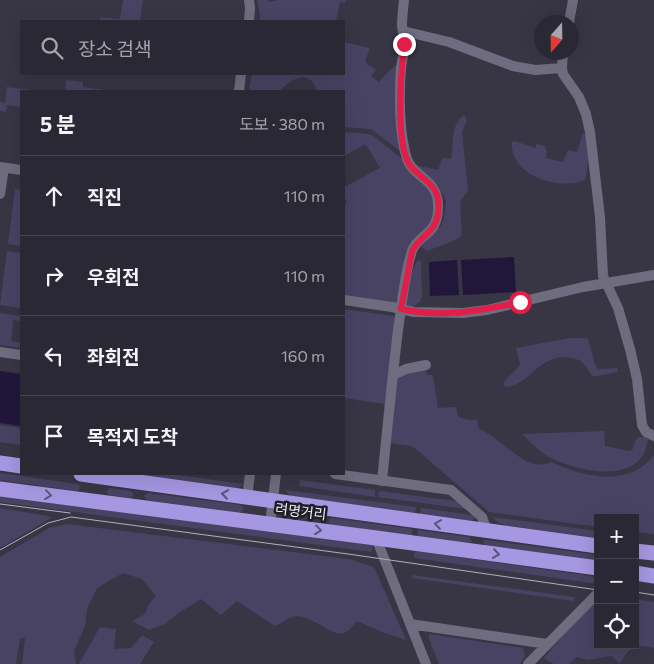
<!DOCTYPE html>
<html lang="ko">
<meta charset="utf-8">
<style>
body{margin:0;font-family:Commissioner,"Noto Sans KR",sans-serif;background:#363440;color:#f1f3f6}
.controls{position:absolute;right:15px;bottom:15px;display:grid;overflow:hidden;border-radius:0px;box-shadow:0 5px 20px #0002}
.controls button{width:45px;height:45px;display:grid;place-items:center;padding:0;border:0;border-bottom:1px solid #46444f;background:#2a2834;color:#f1f3f6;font:25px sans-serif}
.compass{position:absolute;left:534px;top:15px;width:45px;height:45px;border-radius:50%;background:#2a2834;box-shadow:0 5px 20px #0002;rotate:200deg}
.stop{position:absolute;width:15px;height:15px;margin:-11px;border:4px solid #e11d48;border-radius:50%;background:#fff}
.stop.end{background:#e11d48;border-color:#fff;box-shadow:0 1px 5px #0008}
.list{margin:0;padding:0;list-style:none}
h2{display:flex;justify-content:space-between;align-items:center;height:65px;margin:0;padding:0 20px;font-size:21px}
h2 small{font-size:16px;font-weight:400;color:#a5a6ac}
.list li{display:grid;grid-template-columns:32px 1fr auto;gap:15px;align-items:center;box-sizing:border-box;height:80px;padding:0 20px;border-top:1px solid #46444f}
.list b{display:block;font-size:19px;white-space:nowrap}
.list em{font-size:16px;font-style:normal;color:#a5a6ac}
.icon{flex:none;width:28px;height:28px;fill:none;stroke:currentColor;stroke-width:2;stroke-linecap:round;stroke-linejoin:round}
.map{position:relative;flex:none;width:654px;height:664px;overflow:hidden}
.search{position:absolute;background:#2a2834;box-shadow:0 5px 20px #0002;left:20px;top:20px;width:325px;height:55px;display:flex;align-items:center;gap:12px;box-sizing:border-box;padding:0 18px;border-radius:0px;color:#a5a6ac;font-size:19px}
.panel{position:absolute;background:#2a2834;box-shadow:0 5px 20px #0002;left:20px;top:90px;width:325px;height:385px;border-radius:0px}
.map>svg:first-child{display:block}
.green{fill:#484363}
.water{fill:#20173b}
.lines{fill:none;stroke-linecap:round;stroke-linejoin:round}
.minor{stroke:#6e6c7e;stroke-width:10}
.highway{stroke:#a597e1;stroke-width:15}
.tram{stroke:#b2b0bc;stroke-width:1}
.oneway{stroke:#5b547a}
.route{stroke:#e11d48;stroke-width:6}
.labels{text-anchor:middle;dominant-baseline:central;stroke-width:5;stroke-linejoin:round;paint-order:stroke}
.street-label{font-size:14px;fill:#edecf6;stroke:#1f1e25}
</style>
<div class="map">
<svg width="654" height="664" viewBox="0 0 654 664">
<rect width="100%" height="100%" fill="#383545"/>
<!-- green -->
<path class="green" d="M123,0H143L140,21H100V17L120,19Z
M257,0H267L271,2L277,0H346L345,3L340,2L336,21H259L260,16Z
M344,42L370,48L365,60L367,64L376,70L371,76L379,82L389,71L399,63L401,152L371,129L344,127V91H317C309,67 292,79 279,91H249L252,74H344Z
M66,80L83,82V87L112,91H65Z
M7,87L40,91H21V107L7,105L6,112L0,111V102L5,103Z
M464,115L467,120L462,132L468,190L460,202L462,235L456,240L427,251L422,247V243L441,226L444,217L446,201L439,187L415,165L438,170L442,158L451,159C454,143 450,126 464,115Z
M344,132L369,134L375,137L401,158L427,184L434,201L431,222L427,229L416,239L399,305L344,297V205L347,203L344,195V187L380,168L367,146L364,145L344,156Z
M583,133L587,134C589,150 589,164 585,180C560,191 509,176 512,142L515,141L535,148L537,144L546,146L545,149L547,150L546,158L563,162L568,150L577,152Z
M15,189L21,190V246L8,244Z
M7,251L21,253V308L0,305Z
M421,260L422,296L420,302L414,306L405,305L410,277L417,261Z
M344,309L393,316L396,319L385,404L344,398Z
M0,313L21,316V321L13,320L11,341L21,343V348L0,345Z
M570,338H584L588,339L595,364L598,369L617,368L618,372L598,376H592C589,371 584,363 579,360C579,360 572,358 572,358C538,352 531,386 505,387L503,383L520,365L516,348Z
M425,369L428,375H433L438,408L456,407L458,417L469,420H477L479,429C502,437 526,475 551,462C583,477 629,488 654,455V534L635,532V518H598V527L489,512L416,449L411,446L389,443L397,376Z
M0,425L21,428V445L0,442Z
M604,431L605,446L629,451L633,449L635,441L638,437H646L648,440C646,447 645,453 641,458C622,482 572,469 549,457C539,451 531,443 522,434Z
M0,473L78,484L81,488L77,491L0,480Z
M122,474H171L243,484L237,489Z
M300,480L375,490V497L299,486Z
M110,488L131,491L134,495L130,498L109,495L106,491Z
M285,490L416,507L415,513L294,497L289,495Z
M379,491L456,501L467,509L378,497Z
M148,493L241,505L244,509L240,513L147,500L144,496Z
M0,495L373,545L372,552L0,502Z
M0,508L48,516L51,518L0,548Z
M421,508L472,515L475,519L472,521L420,514Z
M492,517L598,531V538L508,526L499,523Z
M332,518L412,529V536L331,525L328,521Z
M67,524L349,559L374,567L406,640L382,632L357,621C354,624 350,630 346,632C332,640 311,611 292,617C286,619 280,624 275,626L237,601L221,615L201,599L177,614L165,624L149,630L132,621L145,614L149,604L156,596L142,579L123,573L97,588L87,609L85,626L74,651L76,664H22L25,638H20L16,664H0V557L51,527Z
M418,530L469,537L472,541L470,543L417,537Z
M486,540L598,555V561L484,546L483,541Z
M415,551L597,577L598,584L414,558Z
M412,575L574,597V601L412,578Z
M635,599L654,602V648C634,644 630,646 620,664L611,656L588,660L576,657L569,664H554L544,658L584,611L598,601V645H635Z
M100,627L116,629L114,649L131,648L142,635L154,642L140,664H79Z
M429,634L523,648L525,656L520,664H439L429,639Z"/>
<!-- water -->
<path class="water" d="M514,257L516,292L463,295L461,260Z
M457,260L459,295L430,296L429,262Z
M0,371L21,374V426L0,423Z"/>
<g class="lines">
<!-- minor -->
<path class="minor" d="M249,21L250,8L249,0
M569,22L573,0
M403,31L449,42L513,66L535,70L562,68
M563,52L562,68L563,74L579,97L586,114L590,132L600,217L603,276L618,308L630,349L637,379L642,425L646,432L654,436
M239,91L241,74
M0,167L21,170
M0,194L4,168
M344,300L392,307L414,312L463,313L487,310L583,287L654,275
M0,352L21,355
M393,375L406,369L426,365
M335,474L451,490L482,517L487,531
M382,481C387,431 392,380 398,330C402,304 404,276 412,251C419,232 439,237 438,204C437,179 413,177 407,159C399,134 399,94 401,68C402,60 404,53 404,45C404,39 403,33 402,26C402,18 403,9 404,0
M247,498L250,474
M270,524L276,474
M376,538L426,664
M410,624L547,644
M528,664L598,593"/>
<!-- highway -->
<path class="highway" d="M0,463L21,466
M81,474L598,546
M0,489L376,538L598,568
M635,551L654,553
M635,573L654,576"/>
<!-- tram -->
<path class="tram" d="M0,504L70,513
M0,550L48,523L71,517L348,554L598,590
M635,592L654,595"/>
</g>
<!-- one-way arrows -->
<defs><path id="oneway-chevron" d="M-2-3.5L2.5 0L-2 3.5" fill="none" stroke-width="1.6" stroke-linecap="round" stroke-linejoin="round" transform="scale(1.25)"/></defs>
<g class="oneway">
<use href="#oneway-chevron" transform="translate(225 494) rotate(-172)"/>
<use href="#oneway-chevron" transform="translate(48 495) rotate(7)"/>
<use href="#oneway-chevron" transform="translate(438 524) rotate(-172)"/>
<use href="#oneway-chevron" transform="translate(318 530) rotate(7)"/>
<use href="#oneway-chevron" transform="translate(496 554) rotate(8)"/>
</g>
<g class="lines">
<!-- route -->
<path class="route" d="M404,44C401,73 396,133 407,160C416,181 443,179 438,214C435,233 420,236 412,251L401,309C442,318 480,311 520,302"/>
</g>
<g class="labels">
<!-- street labels -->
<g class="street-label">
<text transform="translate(301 511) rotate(7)">려명거리</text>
</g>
</g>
</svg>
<div class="controls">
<button>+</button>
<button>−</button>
<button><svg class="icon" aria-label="locate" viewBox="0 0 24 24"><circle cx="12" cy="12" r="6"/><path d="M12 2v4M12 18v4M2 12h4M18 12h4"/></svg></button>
</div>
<svg class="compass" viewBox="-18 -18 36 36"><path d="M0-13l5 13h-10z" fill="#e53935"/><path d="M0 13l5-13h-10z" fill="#a5a6ac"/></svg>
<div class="stop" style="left:520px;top:302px"></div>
<div class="stop end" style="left:404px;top:44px"></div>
<div class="search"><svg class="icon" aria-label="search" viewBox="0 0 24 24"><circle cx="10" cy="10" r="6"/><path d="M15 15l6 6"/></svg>장소 검색</div>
<section class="panel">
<h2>5 분<small>도보 · 380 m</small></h2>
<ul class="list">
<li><svg class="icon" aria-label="ahead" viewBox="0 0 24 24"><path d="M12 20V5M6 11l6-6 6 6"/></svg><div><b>직진</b></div><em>110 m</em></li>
<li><svg class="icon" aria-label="right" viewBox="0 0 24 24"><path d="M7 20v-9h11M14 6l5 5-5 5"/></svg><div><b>우회전</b></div><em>110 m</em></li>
<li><svg class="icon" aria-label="left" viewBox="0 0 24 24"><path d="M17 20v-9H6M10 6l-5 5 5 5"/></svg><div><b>좌회전</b></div><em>160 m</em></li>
<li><svg class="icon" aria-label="arrive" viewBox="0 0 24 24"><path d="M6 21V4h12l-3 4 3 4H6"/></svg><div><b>목적지 도착</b></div></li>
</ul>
</section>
</div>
